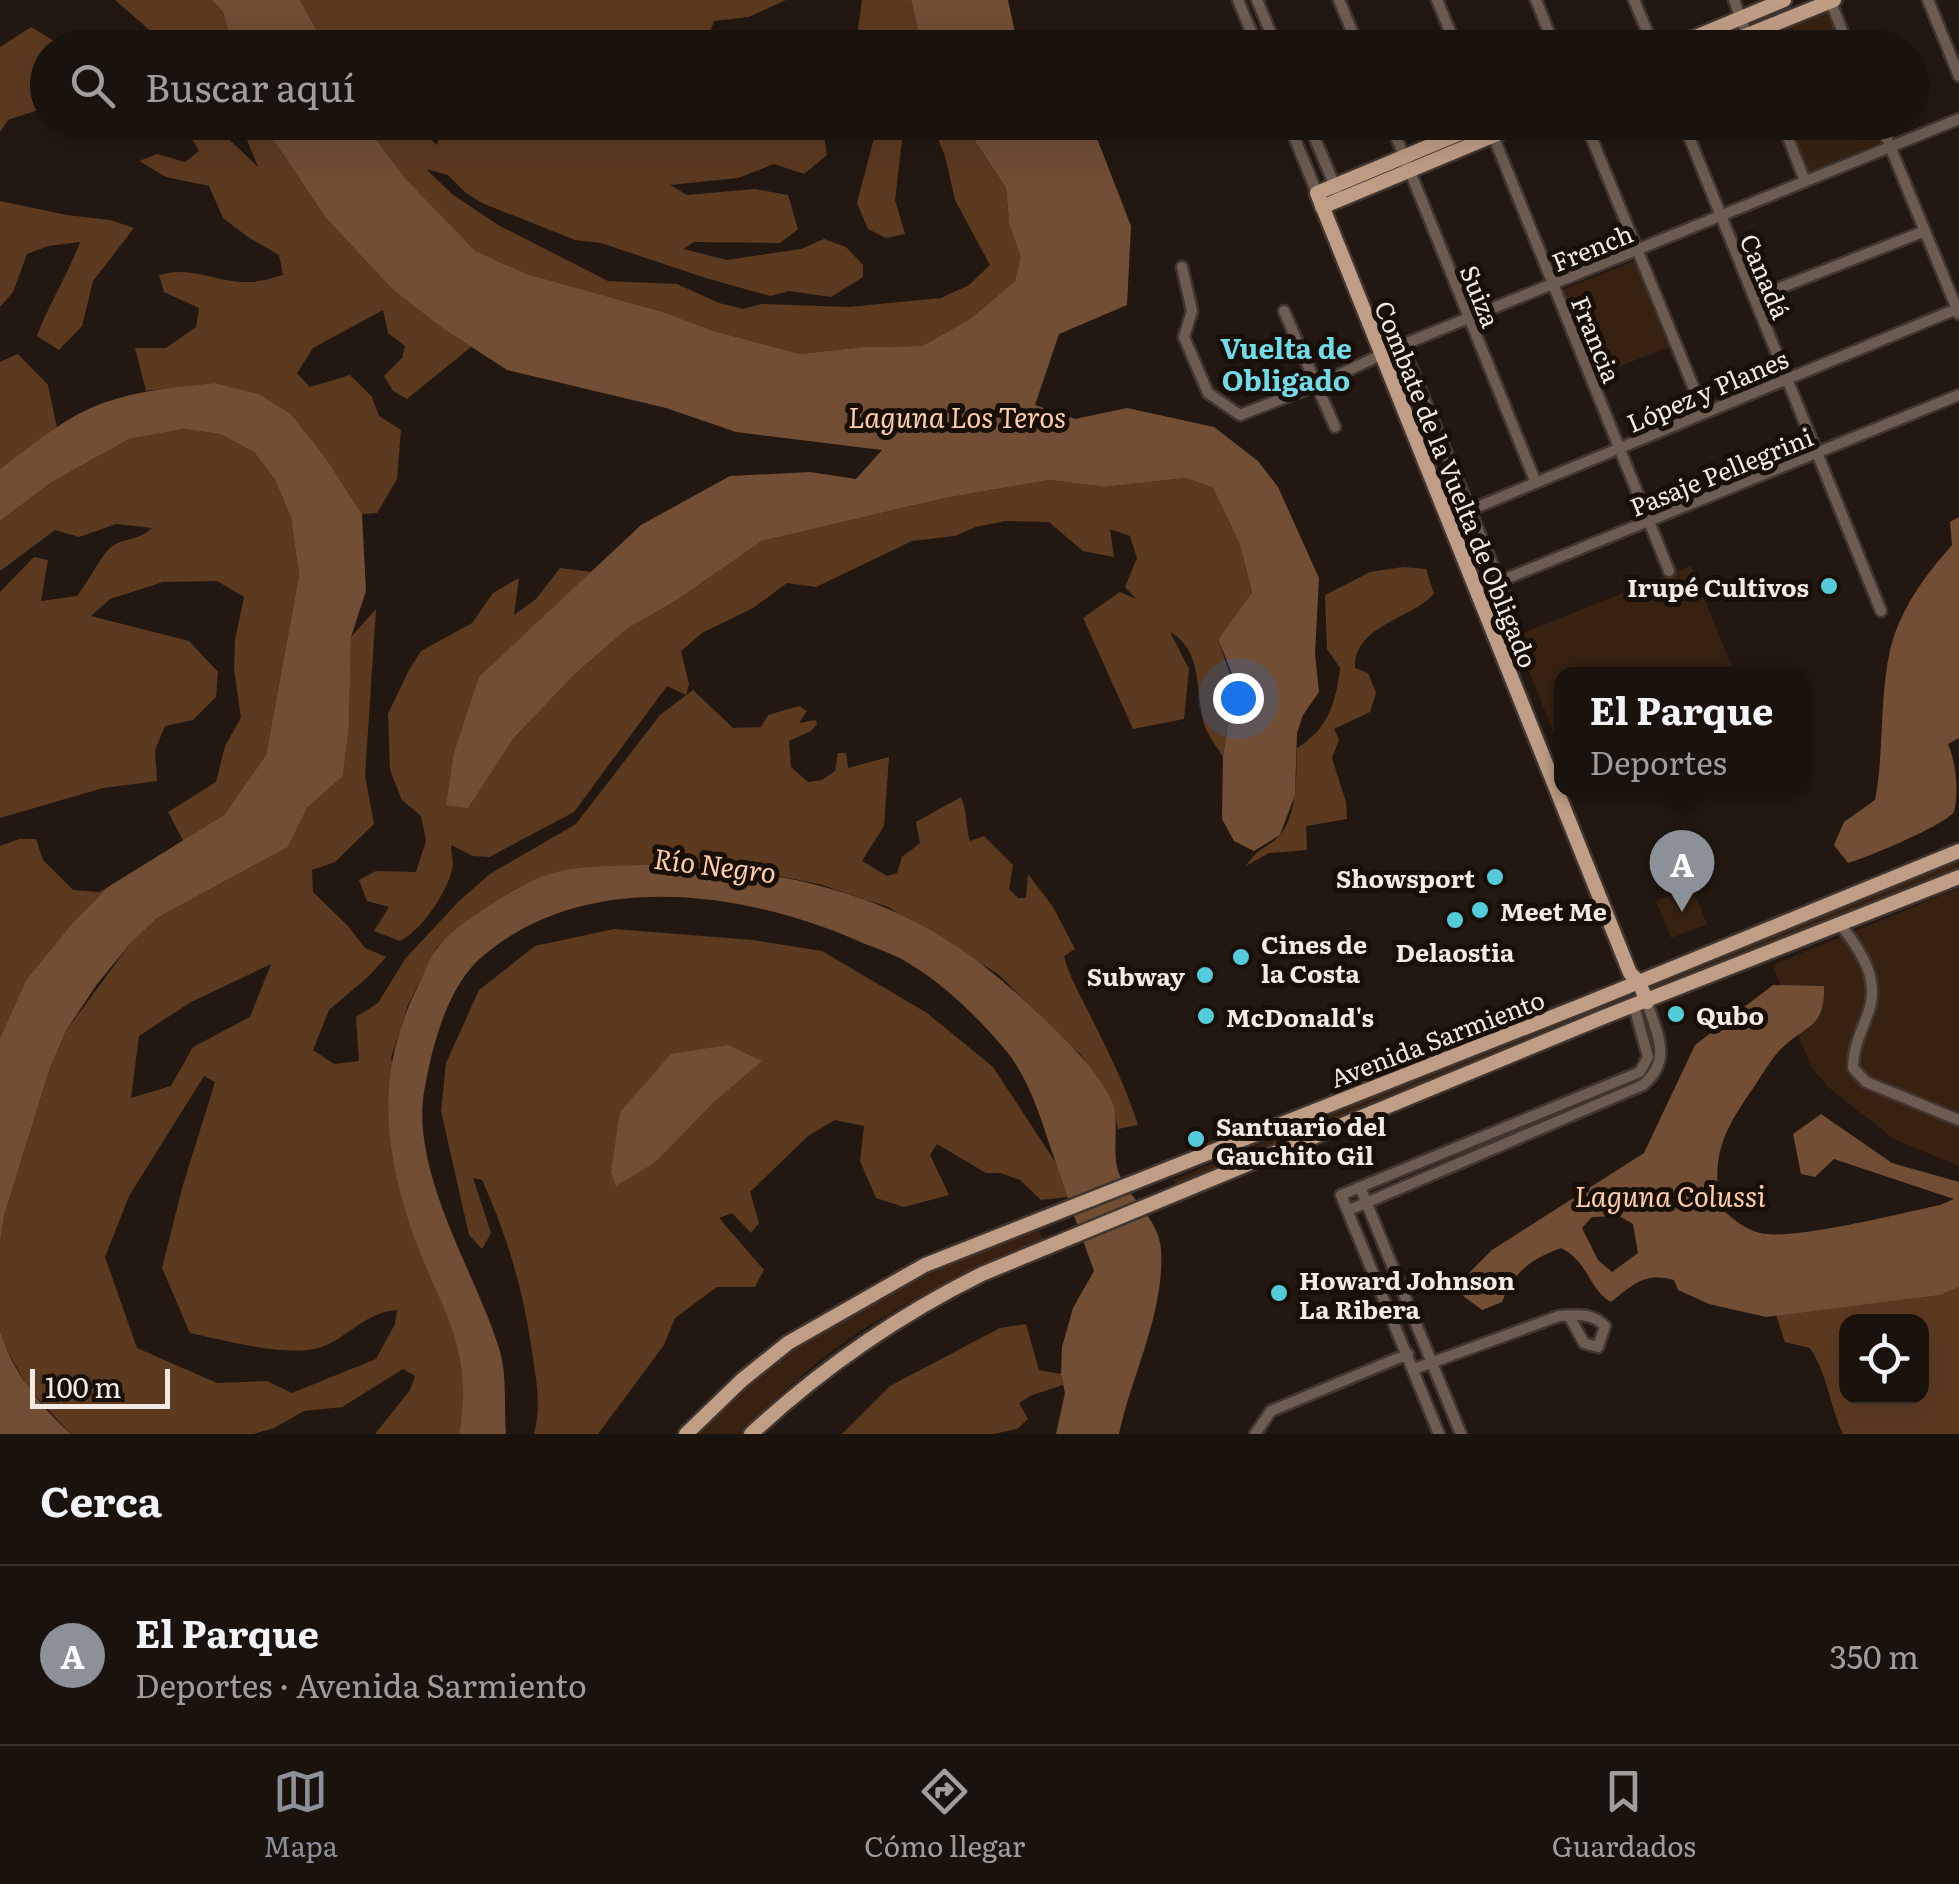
<!DOCTYPE html>
<html lang="es">
<meta charset="utf-8">
<style>
body{margin:0;font-family:Literata,serif;background:#27201b;color:#f1f3f6}
.controls{position:absolute;right:30px;bottom:30px;display:grid;overflow:hidden;border-radius:20px;box-shadow:0 10px 40px #0002}
.controls button{width:90px;height:90px;display:grid;place-items:center;padding:0;border:0;border-bottom:2px solid #38322e;background:#1a120d;color:#f1f3f6;font:50px sans-serif}
.scale{position:absolute;left:30px;bottom:25px;width:140px;box-sizing:border-box;padding-left:10px;border:5px solid #f1eae5;border-top:0;font-size:28px;line-height:35px;white-space:nowrap;color:#f1eae5;-webkit-text-stroke:8px #190f09;paint-order:stroke}
.you{position:absolute;left:1238px;top:698px;width:35px;height:35px;margin:-25px;border:8px solid #fff;border-radius:50%;background:#1a73e8;box-shadow:0 0 0 15px #1a73e833}
.badge{display:grid;place-items:center;width:65px;height:65px;border-radius:50%;background:#8c9099;color:#fff;font-size:32px;font-weight:700}
.pin{position:absolute;translate:-50% -82px;filter:drop-shadow(0 2px 5px #0008)}
.pin::after{content:'';position:absolute;top:52px;width:35px;height:30px;background:inherit;clip-path:polygon(0 0,100% 0,50% 100%)}
.popup{position:absolute;left:1554px;top:667px;width:255px;height:130px;box-sizing:border-box;display:grid;place-content:center;border-radius:20px;background:#1a120d;filter:drop-shadow(0 2px 8px #0005);font-size:32px;white-space:nowrap;color:#9f9e9d}
.popup b{font-size:38px;color:#f1f3f6}
.popup::after{content:'';position:absolute;left:50%;top:100%;margin-left:-20px;border:20px solid transparent;border-top-color:#1a120d}
.list{margin:0;padding:0;list-style:none}
h2{display:flex;justify-content:space-between;align-items:center;height:130px;margin:0;padding:0 40px;font-size:42px}
h2 small{font-size:32px;font-weight:400;color:#9f9e9d}
.list li{display:grid;grid-template-columns:65px 1fr auto;gap:30px;align-items:center;box-sizing:border-box;height:180px;padding:0 40px;border-top:2px solid #38322e}
.list b{display:block;font-size:38px;white-space:nowrap}
.list p{margin:0;font-size:32px;white-space:nowrap;color:#9f9e9d}
.list em{font-size:32px;font-style:normal;color:#9f9e9d}
.icon{flex:none;width:55px;height:55px;fill:none;stroke:currentColor;stroke-width:2;stroke-linecap:round;stroke-linejoin:round}
.map{position:relative;flex:none;width:1959px;height:1434px;overflow:hidden}
.search{position:absolute;background:#1a120d;box-shadow:0 10px 40px #0002;left:30px;right:30px;top:30px;height:110px;display:flex;align-items:center;gap:25px;box-sizing:border-box;padding:0 35px;border-radius:55px;color:#9f9e9d;font-size:38px}
.sheet{height:310px;background:#1a120d}
nav{display:flex;justify-content:space-around;align-items:center;box-sizing:border-box;height:140px;border-top:2px solid #38322e;background:#1a120d;font-size:28px;color:#9f9e9d}
nav a{display:grid;justify-items:center;gap:5px}
nav .on{color:#8c9099}
.map>svg:first-child{display:block}
.green{fill:#372212}
.forest{fill:#5c3a20;fill-rule:evenodd}
.water{fill:#714e34;fill-rule:evenodd}
.lines{fill:none;stroke-linecap:round;stroke-linejoin:round}
.minor-casing{stroke:#40352f;stroke-width:15}
.major-casing{stroke:#40352f;stroke-width:19}
.minor{stroke:#6c5c51;stroke-width:10}
.major{stroke:#c09e86;stroke-width:14}
.poi-dot{fill:#53cbda;stroke:#190f09;stroke-width:4}
.labels{text-anchor:middle;dominant-baseline:central;stroke-width:10;stroke-linejoin:round;paint-order:stroke}
.street-label{font-size:25px;fill:#f1eae5;stroke:#190f09}
.poi-label{font-size:25px;font-weight:bold;fill:#f1eae5;stroke:#190f09;text-anchor:start}
.neighbourhood-label{font-size:28px;font-weight:bold;fill:#71dbea;stroke:#190f09}
.water-label{font-size:28px;font-style:italic;fill:#fecda9;stroke:#190f09}
</style>
<div class="map">
<svg width="1959" height="1434" viewBox="0 0 1959 1434">
<rect width="100%" height="100%" fill="#231811"/>
<!-- green -->
<path class="green" d="M1826,9L1842,47H1758L1754,37Z
M1788,123H1873L1881,142L1808,172Z
M1634,261L1669,347L1595,376L1560,291Z
M1691,566L1735,674H1562V754L1515,636Z
M1959,855V868L1653,994L1648,983Z
M1692,887L1707,924L1671,938L1656,901Z
M1959,888V1166L1894,1139L1828,1087L1810,1065L1773,965Z
M1619,996L1623,1005L1177,1189L1173,1180Z
M1037,1227L1044,1241C993,1264 939,1284 890,1313C835,1344 784,1388 740,1434H697C783,1333 918,1278 1037,1227Z"/>
<!-- forest -->
<path class="forest" d="M115,0H211L223,12L233,47H169Z
M300,0H786L749,17L714,21L709,35L723,48L326,47Z
M862,0H911L922,47H862L858,29Z
M31,27L64,47L48,48L47,107L8,120L0,132V47Z
M176,122L212,123L258,167L247,140L233,123H262L325,217L391,288L471,347L407,399L393,391L384,376L402,358L405,346L388,333L383,310L313,348L297,373L310,387L350,375L372,397L379,416L401,430L397,479L377,513L362,514L325,457L291,414L214,383L146,391L135,348H166L196,327L199,308L164,292L159,275C192,265 216,283 250,282C261,282 272,278 283,275L279,255L248,237L223,218L209,186L166,177L139,161L157,154L185,162L199,151L189,133Z
M364,123H413L437,145L441,133L460,131L467,123H822L827,155L804,174L774,164L738,178L670,185L687,195L755,189L788,195L798,229L780,243L694,242L683,249L727,260L801,249L824,239L846,247L863,265V277L831,297L789,291L770,296L709,279L601,243L575,240L482,203L466,193L448,175L426,169L452,194L498,225L608,281L677,284L719,303L743,309L761,304L849,307L941,298L969,285L990,265L955,200L945,156L931,123H963L1006,188L1009,223L1022,257L1015,281L970,319L922,346L863,347L800,354L714,331L663,312L527,274L474,251L405,178Z
M878,123H904L895,200L905,234L886,238L868,229L857,203Z
M0,201L67,215L110,220L134,228L93,281L82,326L59,350L37,336C49,303 68,275 80,242L48,246L27,254L13,292L0,307Z
M18,354L48,385L57,428L0,469V362Z
M184,429L220,434L254,452L275,480L291,518L299,575L266,755L224,815L184,842L168,812L216,782L225,746L241,718L234,669L235,640L244,597L217,581L163,582L110,599L91,616L189,641L218,672L216,697L193,720L165,726L155,750L157,781L103,788L0,818V592L34,557L48,560L41,601L77,596C86,585 102,555 109,549C122,537 140,541 152,528L116,524L79,537L55,530L0,571V521L52,482L129,439Z
M1186,478L1213,488L1240,545L1252,594L1218,639L1234,686L1223,757C1218,748 1210,739 1206,729C1194,696 1205,651 1170,632L1189,669L1184,719L1133,729L1083,618L1120,592L1136,599L1125,587L1137,558L1130,536L1110,529L1114,557L1083,551L1049,522L1005,521L976,527L955,536L912,541L816,587L787,583L753,608L702,633L681,651L689,684L686,695L667,686L574,812L489,857L473,856L451,845C451,852 454,863 452,870C446,894 421,931 400,941L374,931L389,907L367,901L359,880L376,871L416,872L426,841L421,816L402,800L390,770L388,714L409,670L421,651L472,623L493,593L519,578L514,615L536,599L560,568L592,572L546,616L468,807L514,738L575,674L628,628L677,600L762,541L945,498L1050,480L1104,487Z
M1403,567L1426,569L1434,594C1410,620 1354,625 1355,668L1368,673L1376,693L1370,712L1334,729L1339,740L1332,758L1346,802L1347,819L1306,826L1307,850L1269,853L1246,866C1258,846 1271,847 1281,834C1298,811 1296,775 1297,748C1328,730 1336,702 1340,668L1327,649L1325,595L1370,572Z
M376,609L365,776L374,824L335,862L312,870L313,892L348,926L365,948L386,957L369,976L329,1010L313,1050L334,1064L359,1061L356,1017L378,1003L405,959L459,901L490,874L576,824L660,715L693,690L733,728L761,727L768,715L799,706L807,711L799,723L816,720L817,724L811,731L789,741L791,767L808,782L822,780L835,771L838,753H846L848,768L889,757L884,826L862,861L887,876L897,873L902,857L920,843L916,822L961,797C968,813 965,825 970,841L984,836L1013,865L1009,889L1018,898H1026L1028,874L1053,907L1075,949L1064,956C1070,979 1080,994 1090,1015C1108,1051 1126,1087 1138,1125L1118,1129L1111,1098L1080,1054L998,974L888,907L819,884L748,870L683,864L562,871L517,888L476,914L437,947L408,1005L391,1058L446,1312L462,1358L465,1403L459,1434H375L410,1390L415,1376L403,1369L342,1407L304,1411L274,1428L253,1434H71L29,1389L4,1345L0,1331V1243L4,1216L50,1068L66,1031L130,944L157,918L288,847L307,808L343,776L349,726L351,637ZM271,964L250,1017L193,1047L171,1086L131,1098L139,1036L191,1002ZM204,1076L215,1082L183,1185L162,1268L190,1333C224,1340 280,1356 314,1349C343,1344 362,1312 397,1310L395,1324L376,1359L292,1393L267,1381L217,1383L137,1348L105,1257L129,1196Z
M19,839H36L43,860L73,890L99,892L108,887L74,921L26,980L0,1038V846Z
M614,929L753,940L822,951L927,1013L993,1067L1056,1163L1068,1197L1041,1200L1020,1180L1000,1173H986L937,1144L930,1155L949,1195L904,1207L876,1198L860,1161L864,1126L835,1120L808,1136L750,1192L759,1223L751,1233L732,1213L719,1218L764,1270L755,1287H717L675,1318L664,1345L598,1434H534C541,1407 537,1385 533,1358C524,1293 509,1240 482,1180L473,1178L491,1233L482,1249L469,1235L441,1111L446,1063L479,990L535,946Z
M1959,1287V1434H1843C1829,1403 1828,1376 1810,1348L1785,1342L1776,1315L1941,1295ZM1846,1322H1922V1396H1846Z
M1026,1324L1039,1370L1061,1374L1063,1385L1032,1395L1019,1403L1028,1419L1017,1429L993,1434H842L890,1386L1000,1328Z"/>
<!-- water -->
<path class="water" d="M211,0H300L326,47H233L223,12Z
M911,0H1008L1018,47H922Z
M262,123H364L405,178L475,251L527,274L663,312L714,331L800,354L863,347L922,346L970,319L1015,281L1021,257L1009,223L1006,188L963,123H1091L1131,226L1127,305L1059,334L1035,405L1075,419L1127,408L1214,427L1258,461L1278,487L1319,578L1315,654L1319,692L1303,715L1297,733L1295,795L1280,835L1254,851L1234,841L1222,819L1223,757L1235,681L1218,639L1252,593L1240,545L1213,488L1186,478L1104,487L1050,480L945,498L762,541L677,600L628,628L575,674L514,738L468,808L446,805L454,753L479,677L641,525L730,476L810,472L856,479L882,450L736,432L666,408L507,370L444,329L391,288L325,217Z
M214,383L258,394L291,414L325,457L362,514L366,591L351,637L349,726L343,776L307,808L288,847L157,918L130,944L97,984L66,1031L50,1068L4,1216L0,1243V1038L26,980L74,921L108,887L224,815L266,755L299,575L291,518L275,480L254,452L220,434L184,429L129,439L52,482L0,521V469C32,446 68,414 106,402C141,390 178,387 214,383Z
M1959,517V738L1948,744C1956,762 1959,793 1954,812C1943,826 1868,857 1848,863L1834,845L1844,822L1875,800C1886,745 1877,672 1899,623C1912,593 1931,569 1952,545L1950,522Z
M684,864C834,878 929,907 1039,1014C1065,1039 1091,1063 1109,1095C1123,1120 1109,1151 1120,1176C1132,1201 1159,1220 1161,1249C1165,1312 1132,1374 1119,1434H1056L1065,1393L1061,1374L1062,1347L1073,1308L1094,1271C1081,1235 1068,1199 1056,1163C1042,1124 1031,1079 1003,1047C977,1017 947,987 913,966C899,956 881,950 865,944C749,892 590,867 484,955C447,985 432,1047 424,1092C411,1174 476,1273 500,1351C507,1376 504,1408 506,1434H459C477,1342 432,1298 407,1216C382,1135 379,1064 418,986C424,974 430,956 439,946C453,929 474,915 493,903C513,890 537,876 561,871C594,864 649,866 684,864Z
M1773,985L1824,986C1825,1030 1806,1023 1779,1051C1770,1061 1763,1073 1756,1084C1725,1129 1711,1151 1720,1208C1732,1218 1744,1229 1760,1233C1792,1241 1902,1213 1940,1205L1954,1199L1834,1159L1815,1177L1801,1174L1793,1134L1821,1114L1892,1163L1959,1182V1287L1941,1295L1766,1317L1709,1304L1678,1290L1674,1280C1644,1272 1634,1284 1611,1302C1588,1289 1590,1263 1561,1248C1529,1260 1515,1271 1502,1302L1482,1310L1463,1296L1465,1277L1492,1250L1644,1153L1695,1045ZM1619,1216L1633,1224L1638,1253L1612,1272L1598,1260L1582,1228L1592,1217Z
M728,1045L762,1061L715,1101L654,1163L616,1186L611,1172L620,1112L671,1054Z
M0,1331C12,1371 40,1406 71,1434H0Z"/>
<g class="lines">
<defs>
<path id="minor" d="M1238,0L1258,48
M1257,0L1277,48
M1339,0L1359,48
M1437,0L1457,48
M1536,0L1555,48
M1634,0L1654,48
M1734,0L1752,48
M1830,0L1849,48
M1928,0L1959,76
M1288,122L1317,193
M1308,122L1337,191
M1390,122L1536,483
M1585,122L1704,413
M1683,122L1881,611
M1782,122L1805,181
M1880,122L1959,314
M1492,133L1669,571
M1182,267L1192,311L1184,337L1208,393L1240,415L1317,385L1402,345L1959,119
M1754,298L1925,231
M1284,311L1335,427
M1402,345L1509,605
M1470,510L1959,308
M1498,582L1959,395
M1840,924C1861,952 1882,980 1867,1016C1860,1035 1853,1048 1853,1068L1866,1082L1959,1120
M1360,1187L1461,1434
M1349,1210L1643,1085C1673,1059 1657,1035 1647,1002
M1414,1369L1559,1316C1578,1315 1591,1312 1605,1326L1598,1347L1584,1343L1569,1316
M1255,1434L1271,1411L1408,1354
M1439,1434L1341,1195L1640,1072L1648,1057L1634,1006"/>
<path id="major" d="M1669,48L1784,0
M1715,48L1834,0
M1487,122L1317,193L1630,973L1639,982L1647,1002
M1322,207L1526,122
M686,1434L742,1380L788,1343L925,1265L1585,1004L1959,851
M751,1434C821,1369 897,1316 982,1274L1606,1016L1959,877"/>
</defs>
<!-- minor casing -->
<use href="#minor" class="minor-casing"/>
<!-- major casing -->
<use href="#major" class="major-casing"/>
<!-- minor -->
<use href="#minor" class="minor"/>
<!-- major -->
<use href="#major" class="major"/>
</g>
<!-- markers -->
<g class="poi-dot">
<circle cx="1829" cy="586" r="10"/>
<circle cx="1495" cy="877" r="10"/>
<circle cx="1480" cy="910" r="10"/>
<circle cx="1455" cy="920" r="10"/>
<circle cx="1241" cy="957" r="10"/>
<circle cx="1205" cy="975" r="10"/>
<circle cx="1676" cy="1014" r="10"/>
<circle cx="1206" cy="1016" r="10"/>
<circle cx="1196" cy="1139" r="10"/>
<circle cx="1279" cy="1293" r="10"/>
</g>
<g class="labels">
<!-- street labels -->
<g class="street-label">
<text transform="translate(1592 247) rotate(-22)">French</text>
<text transform="translate(1766 276) rotate(67)">Canadá</text>
<text transform="translate(1481 296) rotate(68)">Suiza</text>
<text transform="translate(1597 339) rotate(68)">Francia</text>
<text transform="translate(1707 390) rotate(-23)">López y Planes</text>
<text transform="translate(1721 471) rotate(-22)">Pasaje Pellegrini</text>
<text transform="translate(1457 484) rotate(68)">Combate de la Vuelta de Obligado</text>
<text transform="translate(1437 1038) rotate(-21)">Avenida Sarmiento</text>
</g>
<!-- poi labels -->
<g class="poi-label">
<text x="1809" y="586" text-anchor="end">Irupé Cultivos</text>
<text x="1475" y="877" text-anchor="end">Showsport</text>
<text x="1500" y="910">Meet Me</text>
<text x="1261" y="943">Cines de<tspan x="1261" dy="29">la Costa</tspan></text>
<text x="1455" y="951" text-anchor="middle">Delaostia</text>
<text x="1185" y="975" text-anchor="end">Subway</text>
<text x="1696" y="1014">Qubo</text>
<text x="1226" y="1016">McDonald's</text>
<text x="1216" y="1125">Santuario del<tspan x="1216" dy="29">Gauchito Gil</tspan></text>
<text x="1299" y="1279">Howard Johnson<tspan x="1299" dy="29">La Ribera</tspan></text>
</g>
<!-- neighbourhood labels -->
<g class="neighbourhood-label">
<text x="1286" y="347">Vuelta de<tspan x="1286" dy="32">Obligado</tspan></text>
</g>
<!-- water labels -->
<g class="water-label">
<text x="957" y="416">Laguna Los Teros</text>
<text transform="translate(715 864) rotate(7)">Río Negro</text>
<text x="1670" y="1195">Laguna Colussi</text>
</g>
</g>
</svg>
<div class="controls">
<button><svg class="icon" aria-label="locate" viewBox="0 0 24 24"><circle cx="12" cy="12" r="6"/><path d="M12 2v4M12 18v4M2 12h4M18 12h4"/></svg></button>
</div>
<div class="scale">100 m</div>
<div class="you"></div>
<div class="pin badge" style="left:1682px;top:912px">A</div>
<div class="popup"><b>El Parque</b>Deportes</div>
<div class="search"><svg class="icon" aria-label="search" viewBox="0 0 24 24"><circle cx="10" cy="10" r="6"/><path d="M15 15l6 6"/></svg>Buscar aquí</div>
</div>
<section class="sheet">
<h2>Cerca<small></small></h2>
<ul class="list">
<li><span class="badge">A</span><div><b>El Parque</b><p>Deportes · Avenida Sarmiento</p></div><em>350 m</em></li>
</ul>
</section>
<nav>
<a class="on"><svg class="icon" aria-label="map" viewBox="0 0 24 24"><path d="M3 6l6-2 6 2 6-2v14l-6 2-6-2-6 2zM9 4v14M15 6v14"/></svg>Mapa</a>
<a><svg class="icon" aria-label="directions" viewBox="0 0 24 24"><path d="M12 3l9 9-9 9-9-9zM9 14v-3h6M13 9l2 2-2 2"/></svg>Cómo llegar</a>
<a><svg class="icon" aria-label="saved" viewBox="0 0 24 24"><path d="M7 4h10v16l-5-4-5 4z"/></svg>Guardados</a>
</nav>
